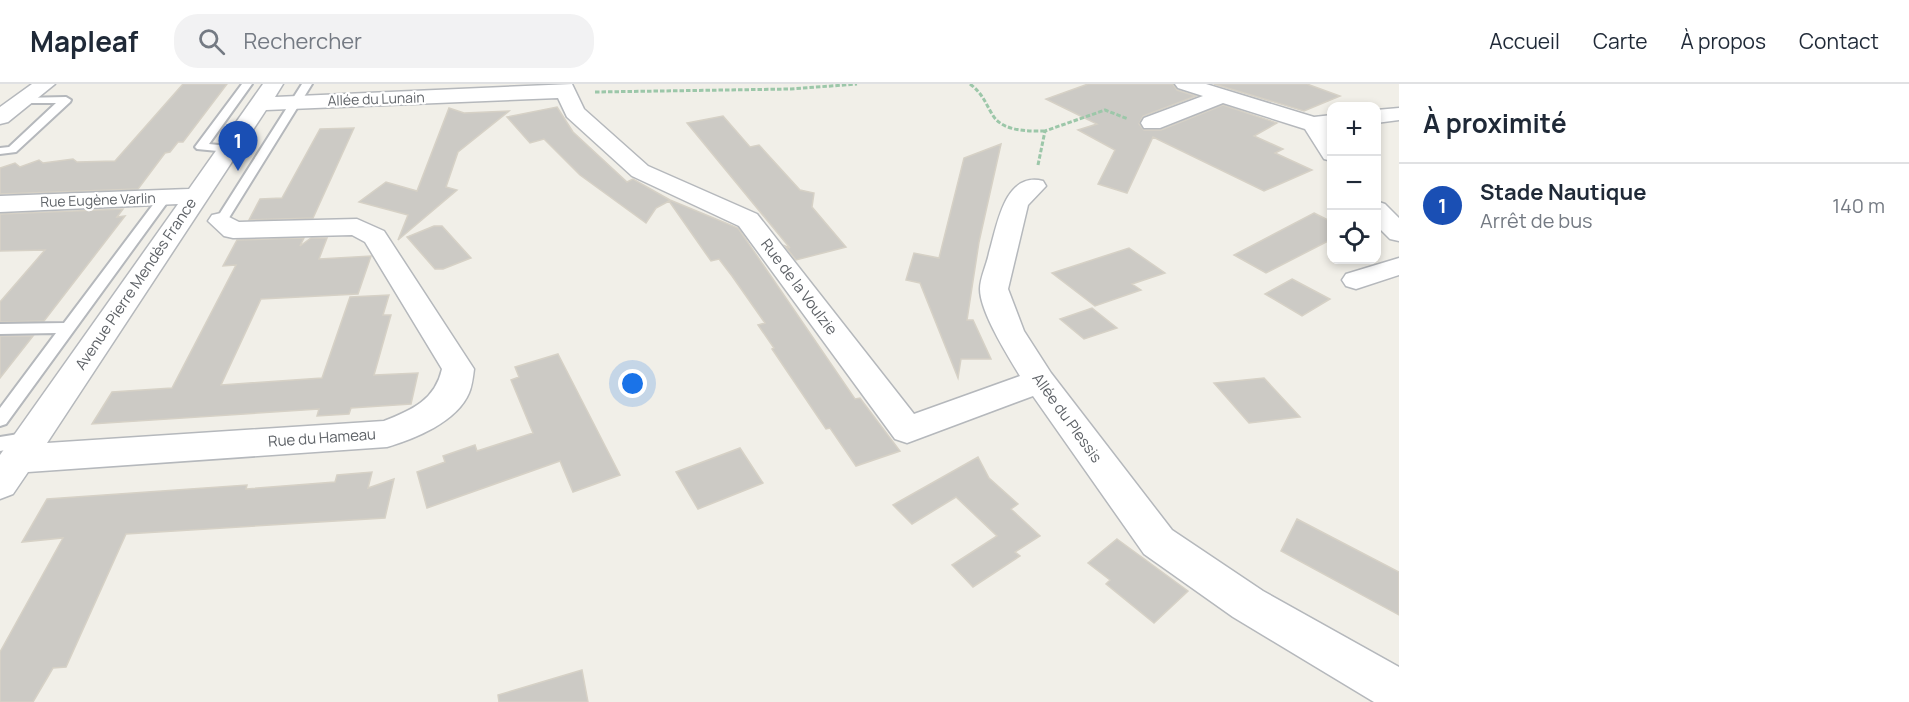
<!DOCTYPE html>
<html lang="fr">
<meta charset="utf-8">
<style>
:root{--surface:#fff;--page:#f2f2f3;--text:#1f2937;--muted:#747a83;--line:#e0e1e3;--accent:#ea580c}
body{margin:0;font-family:Manrope,sans-serif;background:var(--page);color:var(--text)}
.controls{position:absolute;right:18px;top:18px;display:grid;overflow:hidden;border-radius:12px;box-shadow:0 3px 9px #0003}
.controls button{width:54px;height:54px;display:grid;place-items:center;padding:0;border:0;border-bottom:2px solid var(--line);background:var(--surface);color:var(--text);font:30px sans-serif}
.you{position:absolute;left:633px;top:300px;width:21px;height:21px;margin:-15px;border:4px solid #fff;border-radius:50%;background:#1a73e8;box-shadow:0 0 0 9px #1a73e833}
.badge{display:grid;place-items:center;width:39px;height:39px;border-radius:50%;background:var(--accent);color:#fff;font-size:20px;font-weight:700}
.pin{position:absolute;translate:-50% -50px;filter:drop-shadow(0 2px 3px #0008)}
.pin::after{content:'';position:absolute;top:32px;width:21px;height:18px;background:inherit;clip-path:polygon(0 0,100% 0,50% 100%)}
.list{margin:0;padding:0;list-style:none}
h2{display:flex;justify-content:space-between;align-items:center;height:78px;margin:0;padding:0 24px;font-size:26px}
h2 small{font-size:20px;font-weight:400;color:var(--muted)}
.list li{display:grid;grid-template-columns:39px 1fr auto;gap:18px;align-items:center;box-sizing:border-box;height:84px;padding:0 24px;border-top:2px solid var(--line)}
.list b{display:block;font-size:22px;white-space:nowrap}
.list p{margin:0;font-size:20px;white-space:nowrap;color:var(--muted)}
.list em{font-size:20px;font-style:normal;color:var(--muted)}
.icon{flex:none;width:33px;height:33px;fill:none;stroke:currentColor;stroke-width:2;stroke-linecap:round;stroke-linejoin:round}
.map{position:relative;flex:none;width:1399px;height:618px;overflow:hidden}
header{display:flex;align-items:center;gap:36px;box-sizing:border-box;height:84px;padding:0 30px;background:var(--surface);border-bottom:2px solid var(--line)}
header strong{font-size:28px}
nav{display:flex;gap:33px;margin-inline-start:auto;font-size:21px}
.search{width:420px;height:54px;background:var(--page);display:flex;align-items:center;gap:15px;box-sizing:border-box;padding:0 21px;border-radius:24px;color:var(--muted);font-size:22px}
main{display:flex}
aside{flex:1;background:var(--surface)}
.map>svg:first-child{display:block}
.building{fill:#cccac5;stroke:#d6d1c6;stroke-width:1.5}
.lines{fill:none;stroke-linecap:round;stroke-linejoin:round}
.lane-casing{stroke:#b5b8bc;stroke-width:4}
.street-casing{stroke:#b5b8bc;stroke-width:3}
.path{stroke:#9cc7a9;stroke-width:3;stroke-dasharray:4.5 2;stroke-linecap:butt}
.lane{fill:#fff;fill-rule:evenodd}
.street{fill:#fff;fill-rule:evenodd}
.labels{text-anchor:middle;stroke-width:4.5;stroke-linejoin:round;paint-order:stroke}
.far-street-label{font-size:14px;fill:#5f6368;stroke:#fff}
.street-label{font-size:15px;fill:#5f6368;stroke:#fff}
</style>
<header>
<strong>Mapleaf</strong>
<div class="search"><svg class="icon" aria-label="search" viewBox="0 0 24 24"><circle cx="10" cy="10" r="6"/><path d="M15 15l6 6"/></svg>Rechercher</div>
<nav><a>Accueil</a><a>Carte</a><a>À propos</a><a>Contact</a></nav>
</header>
<main>
<div class="map">
<svg width="1399" height="618" viewBox="0 0 1399 618">
<rect width="100%" height="100%" fill="#f1efe8"/>
<!-- building -->
<path class="building" d="M183,0H227L183,58H178L170,68L165,69L138,105L0,110V84L15,79L20,83L39,76L43,79L73,75L77,78L115,77Z
M1088,0H1173L1177,6L1196,12L1143,32L1139,40L1144,46H1161L1223,21L1277,39L1254,52L1283,65L1275,69L1312,86L1264,107L1153,53L1127,109L1098,100L1115,66L1078,46L1097,40L1046,15Z
M1214,0H1307L1340,12L1304,27Z
M557,23L573,48L627,98L633,95L670,116L738,144L855,315L860,314L900,367L856,382L830,344L826,345L772,265L774,264L758,241L765,239L732,192L719,175L711,177L669,117L656,124L646,139L580,91L544,55L530,59L507,33Z
M449,24L464,29L509,27L458,68L446,103L457,106L398,156L408,131L359,118L386,98L417,107Z
M723,32L750,63L759,61L800,106L814,109L812,123L846,163L796,176L785,162L790,164L687,39Z
M354,44L313,134L249,136L260,115L282,114L320,45Z
M1001,60L979,158L967,236H973L991,275H961L958,294L920,199L906,196L914,169L939,174L964,74Z
M123,125L117,133L125,132L44,237L0,238V218L45,166L0,167V130Z
M1314,129L1332,138V155L1266,189L1234,171Z
M434,142H442L471,174L443,185H435L407,153Z
M304,154L300,162L311,154H327L319,175L371,172L358,210L261,215L221,301L322,294L350,213L389,211L383,231H391L374,291L418,289L411,320L351,324L349,330L317,332L319,325L92,340L112,308L172,304L236,181L223,182L237,156Z
M1129,164L1165,189L1132,200L1141,206L1095,222L1052,189Z
M1292,195L1330,215L1302,232L1265,210Z
M1092,224L1117,244L1084,255L1060,235Z
M0,252H33L0,294Z
M558,270L620,391L573,408L560,377L427,424L417,388L445,378L443,372L475,361L477,367L533,349L511,296L519,293L515,283Z
M1264,294L1300,333L1249,339L1214,299Z
M740,364L763,399L698,425L676,388Z
M978,373L989,394L1018,420L1011,425L1040,452L1015,468L1020,472L973,503L952,481L997,452L956,413L912,440L893,421Z
M372,388L368,404L394,395L385,434L126,450L66,583L53,584L33,618H0V568L63,454L22,458L47,415L247,401L246,405L335,398L337,391Z
M1297,435L1399,488V531L1281,467Z
M1117,455L1188,507L1154,539L1106,500L1110,496L1088,479Z
M582,586L588,618H499L498,611Z"/>
<g class="lines">
<!-- lane casing -->
<g class="lane-casing">
<path id="lane" d="M242,0H252L209,60L228,62L234,65L228,68L197,65L195,63Z
M302,0H312L227,137L221,141L216,140L215,137Z
M66,13L71,16L70,18L16,68L0,70V64L9,63L56,19H24L20,18V14Z
M165,109L169,110V116L6,340L0,342V324L56,249L0,250V240L64,239L161,110Z
M31,348L37,350L40,355L37,360L0,367V353Z"/>
</g>
<!-- street casing -->
<g class="street-casing">
<path id="street" d="M32,0H55L8,38L0,40V23Z
M263,0H283L275,13L572,0L584,25L648,82L757,130L914,330L1020,292C1008,272 980,228 980,205C980,194 987,180 989,169C997,143 1004,87 1043,97L1046,102L1028,121L1008,205L1024,247L1051,289L1172,446L1263,507L1399,583V618H1374L1233,533L1144,470L1033,312L907,359L895,355L739,142L632,92L567,33L558,14L266,26L47,359L384,337C412,326 435,316 442,285L365,158L352,151L233,154L224,152L208,137L212,131L221,129L239,138L357,135L384,147L474,285C473,293 472,302 469,309C457,338 414,355 387,363L28,388L13,410L0,415V371L178,120L0,128V112L189,105Z
M1175,0H1206L1314,33L1332,31V45H1327L1332,51V77L1324,75L1305,45L1223,19L1160,44H1144L1141,39L1144,34L1203,12L1178,4Z
M1399,24V36L1376,39V26Z
M1376,117L1385,120L1399,134V157L1390,155L1376,141Z
M1399,174V191L1356,205L1346,202L1342,196L1346,190Z"/>
</g>
<!-- path -->
<path class="path" d="M970,0C982,9 985,18 992,30C1002,48 1028,47 1045,47
M595,8L791,5L857,0
M1038,81L1045,47L1105,26L1128,35"/>
<!-- lane -->
<use href="#lane" class="lane"/>
<!-- street -->
<use href="#street" class="street"/>
</g>
<g class="labels">
<!-- far-street labels -->
<g class="far-street-label">
<text transform="translate(376 15) rotate(-2)" y="5">Allée du Lunain</text>
<text transform="translate(98 116) rotate(-2)" y="5">Rue Eugène Varlin</text>
</g>
<!-- street labels -->
<g class="street-label">
<text transform="translate(136 200) rotate(-56)" y="5">Avenue Pierre Mendès France</text>
<text transform="translate(799 203) rotate(53)" y="5">Rue de la Voulzie</text>
<text transform="translate(1067 334) rotate(54)" y="5">Allée du Plessis</text>
<text transform="translate(322 354) rotate(-4)" y="5">Rue du Hameau</text>
</g>
</g>
</svg>
<div class="controls">
<button>+</button>
<button>−</button>
<button><svg class="icon" aria-label="locate" viewBox="0 0 24 24"><circle cx="12" cy="12" r="6"/><path d="M12 2v4M12 18v4M2 12h4M18 12h4"/></svg></button>
</div>
<div class="you"></div>
<div class="pin badge" style="left:238px;top:87px;background:#1a4fb4">1</div>
</div>
<aside>
<h2>À proximité<small></small></h2>
<ul class="list">
<li><span class="badge" style="background:#1a4fb4">1</span><div><b>Stade Nautique</b><p>Arrêt de bus</p></div><em>140 m</em></li>
</ul>
</aside>
</main>
